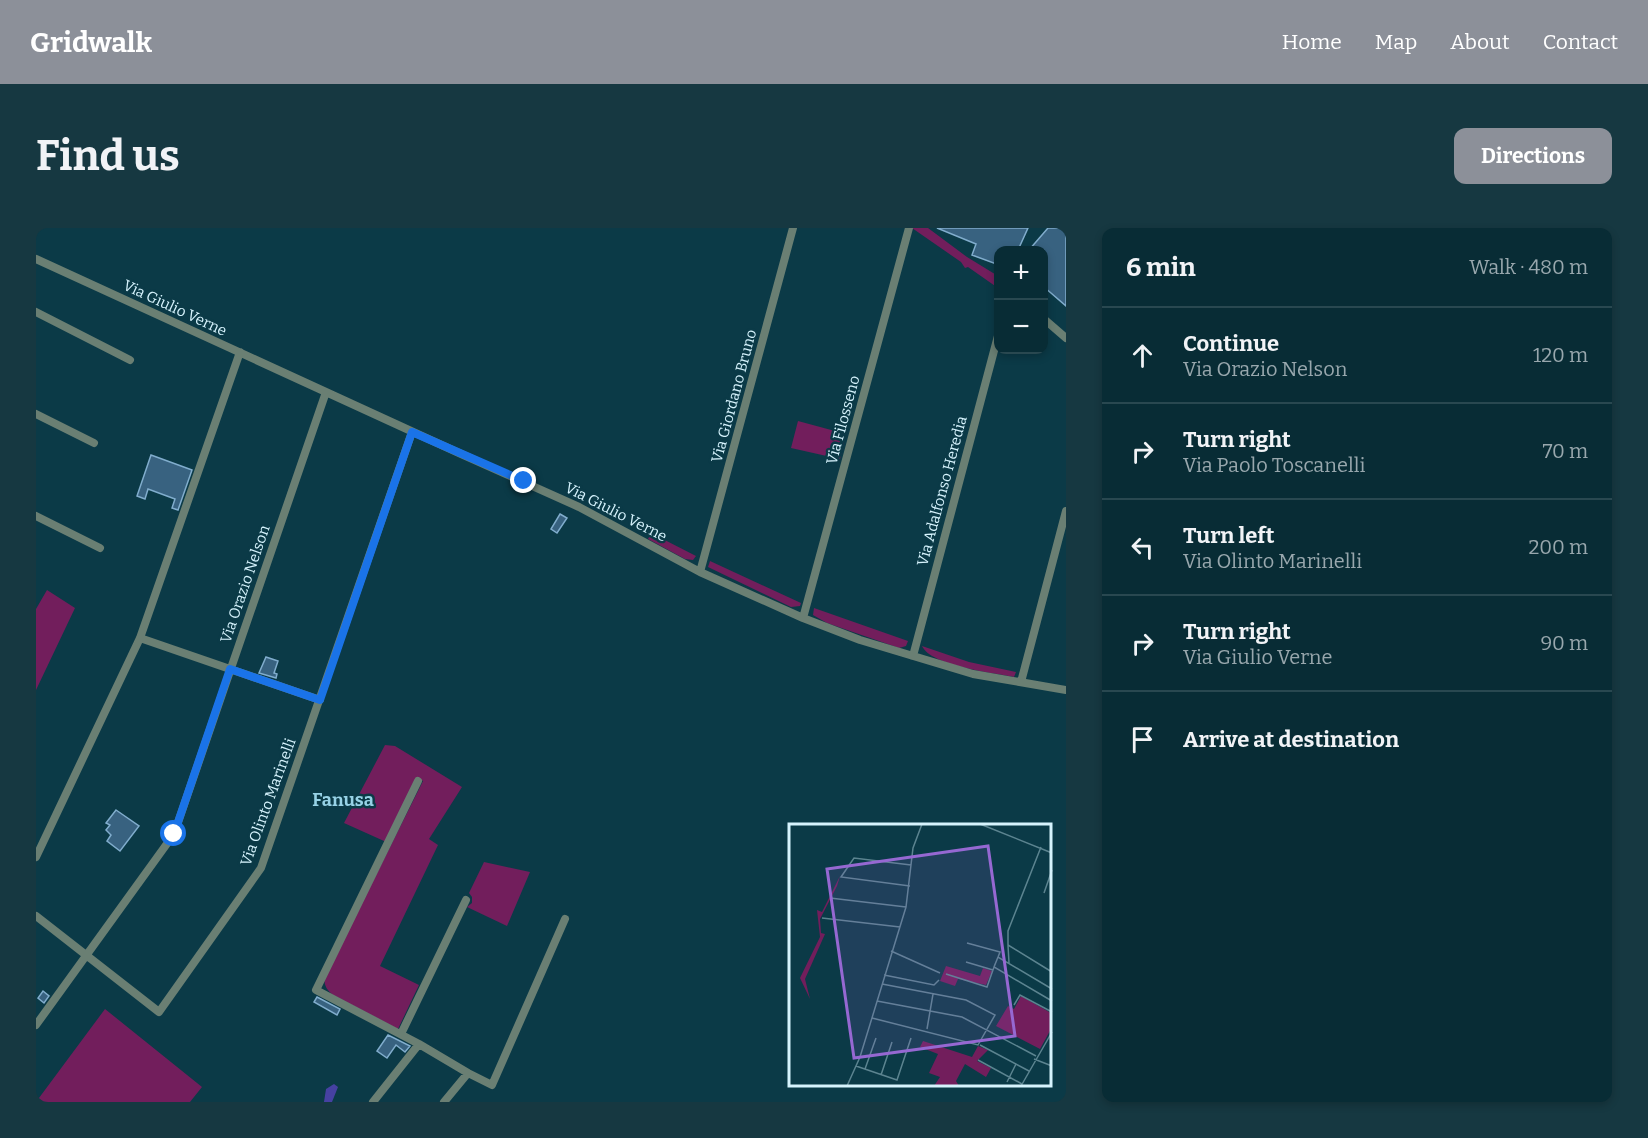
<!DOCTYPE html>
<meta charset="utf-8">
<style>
:root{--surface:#082c35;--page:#163841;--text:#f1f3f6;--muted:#98a7ad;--line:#294850;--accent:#8c9099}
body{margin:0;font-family:Bitter,serif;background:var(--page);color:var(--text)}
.controls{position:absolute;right:18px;top:18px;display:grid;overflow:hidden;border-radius:12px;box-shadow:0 3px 9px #0003}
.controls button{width:54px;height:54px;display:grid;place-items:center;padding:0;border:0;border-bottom:2px solid var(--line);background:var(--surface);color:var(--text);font:30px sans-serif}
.stop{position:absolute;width:18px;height:18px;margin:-14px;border:4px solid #1a73e8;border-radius:50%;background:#fff}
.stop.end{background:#1a73e8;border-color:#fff;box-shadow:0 2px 6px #0008}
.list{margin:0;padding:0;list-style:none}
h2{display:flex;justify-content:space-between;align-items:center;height:78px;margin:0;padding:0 24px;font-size:26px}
h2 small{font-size:20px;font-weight:400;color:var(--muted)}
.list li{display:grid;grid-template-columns:39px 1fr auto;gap:18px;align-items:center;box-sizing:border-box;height:96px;padding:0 24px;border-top:2px solid var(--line)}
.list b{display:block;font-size:22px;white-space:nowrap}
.list p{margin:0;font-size:20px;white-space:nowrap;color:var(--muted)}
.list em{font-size:20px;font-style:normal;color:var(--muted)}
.icon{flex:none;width:33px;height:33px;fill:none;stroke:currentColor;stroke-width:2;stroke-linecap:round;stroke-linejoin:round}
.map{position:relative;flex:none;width:1030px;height:874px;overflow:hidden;border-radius:12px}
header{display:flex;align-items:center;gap:36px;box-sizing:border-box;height:84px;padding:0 30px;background:var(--accent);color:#fff}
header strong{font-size:28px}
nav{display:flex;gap:33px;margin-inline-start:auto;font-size:21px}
.intro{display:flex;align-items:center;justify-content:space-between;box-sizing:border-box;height:144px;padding:0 36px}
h1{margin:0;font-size:42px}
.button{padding:15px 27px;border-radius:12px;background:var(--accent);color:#fff;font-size:21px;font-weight:700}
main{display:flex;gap:36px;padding:0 36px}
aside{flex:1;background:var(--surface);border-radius:12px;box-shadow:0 3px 9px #0003}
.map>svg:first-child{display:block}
.green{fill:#721e5c}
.water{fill:#4641a2}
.building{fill:#386280;stroke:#81adcd;stroke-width:1.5}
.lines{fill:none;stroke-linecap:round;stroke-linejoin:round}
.street{stroke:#6a7f73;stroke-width:8}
.route{stroke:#1a73e8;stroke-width:8}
.labels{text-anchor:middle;stroke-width:5;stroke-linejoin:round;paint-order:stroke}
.street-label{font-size:15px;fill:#d6f3fd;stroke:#0b3a47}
.quarter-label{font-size:18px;font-weight:bold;fill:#97d2e6;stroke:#0b3a47}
.inset-road{fill:none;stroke:#5c8490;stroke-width:1.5}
.view{fill:#9668d2;fill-opacity:0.15;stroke:#9668d2;stroke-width:3}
.inset-edge{fill:none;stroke:#d6f3fd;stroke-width:3}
</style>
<header>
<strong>Gridwalk</strong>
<nav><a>Home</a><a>Map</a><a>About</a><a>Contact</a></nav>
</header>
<div class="intro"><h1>Find us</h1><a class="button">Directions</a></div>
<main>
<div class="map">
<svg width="1030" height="874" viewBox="0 0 1030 874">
<rect width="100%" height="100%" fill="#0b3a47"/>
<!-- green -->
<path class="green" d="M876,0H892L931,29L962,48V60L932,39L929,40L925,34Z
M762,193L810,206L804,231L755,220Z
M615,305L660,328L657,332L649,331L612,311Z
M674,333L765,375L764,378L755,379L672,339Z
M11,362L39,380L0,462V381Z
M778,380L872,413L870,418L863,420L791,395L777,387Z
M886,418L933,434L980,444L978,449C958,445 895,438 886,418Z
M349,517L359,518L426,559L393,611L402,617L344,738L383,757L362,801L297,767C291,762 289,759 288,751L387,553L382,550L350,613H348L308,595Z
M448,634L494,644L471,698L431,679L436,675V669L433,665Z
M69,781L166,859L154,874H0Z"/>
<!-- water -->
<path class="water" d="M298,856L302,859L296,874H288L290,861Z"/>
<!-- building -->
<path class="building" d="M901,0H992L982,22H963V37L936,27L940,16Z
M1012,0H1030V78L1008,59V22H993Z
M115,227L156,242L142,282L136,280L139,271L112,261L109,271L101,268Z
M524,286L531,290L521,305L515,301Z
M230,429L242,433L238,445L241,446L240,450L223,445Z
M80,582L103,598L84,623L71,613L75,607L70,602L74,597L70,595Z
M7,763L13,768L8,775L2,770Z
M281,769L304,781L301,787L278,774Z
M352,807L374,818L369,824L360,817L351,830L341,823Z"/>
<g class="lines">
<!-- street -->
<path class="street" d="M0,31L423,225L543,279L664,344L767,390L824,412L937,446L1030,462
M0,84L94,132
M1008,91L1030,110
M0,186L58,215
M0,288L64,320
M664,344L757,0
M767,390L873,0
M104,410L284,472
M877,428L963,104
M985,454L1030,283
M382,553L280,762L383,816
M0,629L104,410L204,124
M0,688L123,784L225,640L376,204
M0,797L138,606L290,164
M365,806L430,672
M432,845L456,857L529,691
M337,874L383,816L432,845L408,874"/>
</g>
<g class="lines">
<!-- route -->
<path class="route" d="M138,606L194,441L284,472L376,204L488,253"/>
</g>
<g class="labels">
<!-- street labels -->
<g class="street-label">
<text transform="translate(139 80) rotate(25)" y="5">Via Giulio Verne</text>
<text transform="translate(698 168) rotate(-75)" y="5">Via Giordano Bruno</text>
<text transform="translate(807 192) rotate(-75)" y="5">Via Filosseno</text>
<text transform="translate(906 263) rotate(-75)" y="5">Via Adalfonso Heredia</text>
<text transform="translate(580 284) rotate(27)" y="5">Via Giulio Verne</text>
<text transform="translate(209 356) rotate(-71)" y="5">Via Orazio Nelson</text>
<text transform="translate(232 574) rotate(-70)" y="5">Via Olinto Marinelli</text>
</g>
<!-- quarter labels -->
<g class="quarter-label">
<text x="307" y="578">Fanusa</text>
</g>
</g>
<!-- overview -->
<g transform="translate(753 596)">
<rect width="262" height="262" fill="#0b3a47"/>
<path d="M51,52L48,62L31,95L32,109L36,110L16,155L21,175L11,154L31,113L28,86L33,88ZM157,142L191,152L194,144L203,147L197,161L169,155L166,162L151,157ZM232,172L262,189V205L251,225L207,202L219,182L225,185ZM134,217L183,233L189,222L199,226L188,237L202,244L197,253L176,240L167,257L170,262H145L151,253L140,249L149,230L131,223Z" fill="#721e5c"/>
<path class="inset-road" d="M191,0L263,29M252,23L219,107V121L263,148M121,62L52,53L65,34L122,41M255,69L263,46M41,74L117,83M33,94L111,103M178,119L211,128L209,133M219,121L220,139M102,127L151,149M177,138L204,146M157,150L198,163L205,143M95,151L145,161L150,156M263,165L209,133L205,143L263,177M88,177L173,193L247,232M225,181L231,171L263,188M83,194L189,221L206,191L177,176L93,160M138,205L144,170M191,221L240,247M245,235L263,242M189,236L233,260M67,242L108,256L122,214M76,245L87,214M92,251L103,218M218,258L227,240M58,262L71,233L117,83L124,24L133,0M232,262L263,208"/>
<path class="view" d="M199,22L226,212L65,234L38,45Z"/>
<rect width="262" height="262" class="inset-edge"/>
</g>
</svg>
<div class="controls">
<button>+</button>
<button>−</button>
</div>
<div class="stop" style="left:138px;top:606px"></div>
<div class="stop end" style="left:488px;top:253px"></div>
</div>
<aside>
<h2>6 min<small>Walk · 480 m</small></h2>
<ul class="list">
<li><svg class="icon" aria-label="ahead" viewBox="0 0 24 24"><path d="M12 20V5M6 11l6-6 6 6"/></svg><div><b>Continue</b><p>Via Orazio Nelson</p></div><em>120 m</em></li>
<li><svg class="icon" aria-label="right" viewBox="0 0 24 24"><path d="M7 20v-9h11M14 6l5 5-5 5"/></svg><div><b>Turn right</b><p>Via Paolo Toscanelli</p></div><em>70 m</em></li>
<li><svg class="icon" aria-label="left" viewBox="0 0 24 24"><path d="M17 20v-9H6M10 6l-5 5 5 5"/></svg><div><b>Turn left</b><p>Via Olinto Marinelli</p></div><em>200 m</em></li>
<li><svg class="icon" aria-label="right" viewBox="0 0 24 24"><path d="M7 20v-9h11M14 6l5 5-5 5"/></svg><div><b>Turn right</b><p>Via Giulio Verne</p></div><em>90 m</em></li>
<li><svg class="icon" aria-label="arrive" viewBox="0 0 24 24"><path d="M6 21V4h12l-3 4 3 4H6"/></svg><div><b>Arrive at destination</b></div></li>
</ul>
</aside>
</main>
